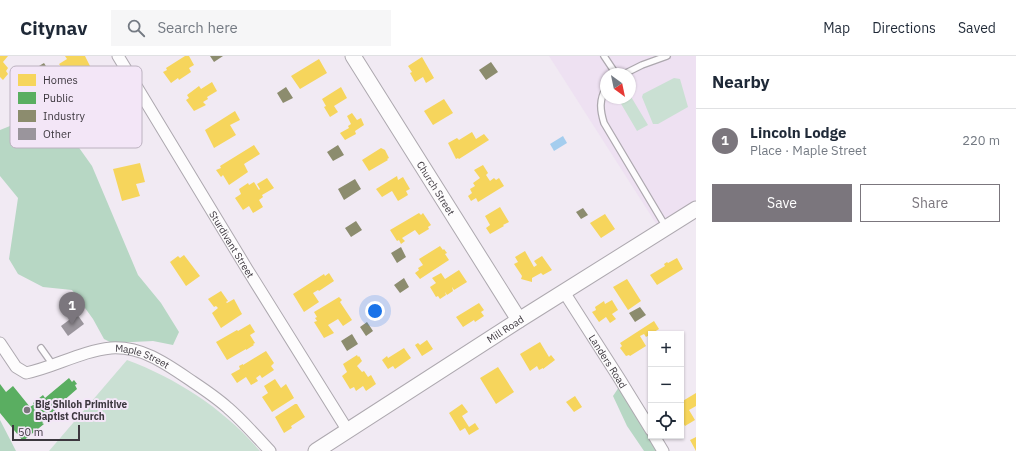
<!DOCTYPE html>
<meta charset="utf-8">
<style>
:root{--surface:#fff;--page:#f6f6f7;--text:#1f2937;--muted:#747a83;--line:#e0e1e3;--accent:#7b767d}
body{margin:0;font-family:"IBM Plex Sans",sans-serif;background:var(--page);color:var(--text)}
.controls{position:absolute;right:12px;bottom:12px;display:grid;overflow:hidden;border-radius:0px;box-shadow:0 1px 3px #0004}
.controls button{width:36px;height:36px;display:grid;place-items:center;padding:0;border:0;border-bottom:1px solid var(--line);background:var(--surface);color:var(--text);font:20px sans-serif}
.compass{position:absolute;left:600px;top:12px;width:36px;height:36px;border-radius:50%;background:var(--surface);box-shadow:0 1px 3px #0004;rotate:147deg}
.scale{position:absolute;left:12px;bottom:10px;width:68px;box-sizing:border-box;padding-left:4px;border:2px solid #3c373e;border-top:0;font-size:11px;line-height:14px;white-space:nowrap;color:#3c373e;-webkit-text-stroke:3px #f3e6f7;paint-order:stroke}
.you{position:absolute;left:375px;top:255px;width:14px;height:14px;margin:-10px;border:3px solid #fff;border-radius:50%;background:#1a73e8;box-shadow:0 0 0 6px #1a73e833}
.badge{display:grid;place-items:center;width:26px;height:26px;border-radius:50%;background:var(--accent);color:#fff;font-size:13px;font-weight:700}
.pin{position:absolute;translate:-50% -33px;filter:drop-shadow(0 1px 2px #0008)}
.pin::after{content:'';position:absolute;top:21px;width:14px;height:12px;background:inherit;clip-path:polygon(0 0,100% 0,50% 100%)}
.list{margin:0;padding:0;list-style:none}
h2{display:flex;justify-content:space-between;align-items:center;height:52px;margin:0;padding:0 16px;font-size:17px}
h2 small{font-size:13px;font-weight:400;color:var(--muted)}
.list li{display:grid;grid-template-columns:26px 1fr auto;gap:12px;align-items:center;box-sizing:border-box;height:64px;padding:0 16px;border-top:1px solid var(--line)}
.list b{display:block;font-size:15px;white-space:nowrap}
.list p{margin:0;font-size:13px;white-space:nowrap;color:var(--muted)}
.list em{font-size:13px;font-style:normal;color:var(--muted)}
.actions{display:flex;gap:8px;padding:12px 16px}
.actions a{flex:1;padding:9px 0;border:1px solid var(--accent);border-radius:0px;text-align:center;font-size:14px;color:var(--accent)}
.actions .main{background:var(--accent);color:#fff}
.icon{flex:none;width:22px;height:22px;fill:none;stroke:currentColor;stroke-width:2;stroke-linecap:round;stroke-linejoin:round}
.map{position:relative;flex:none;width:696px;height:395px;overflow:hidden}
header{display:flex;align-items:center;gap:24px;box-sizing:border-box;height:56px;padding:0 20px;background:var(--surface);border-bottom:1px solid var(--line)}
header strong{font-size:19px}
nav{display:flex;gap:22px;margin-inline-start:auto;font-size:14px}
.search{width:280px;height:36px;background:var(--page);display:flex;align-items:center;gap:10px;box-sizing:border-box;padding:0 14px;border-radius:0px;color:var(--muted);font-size:15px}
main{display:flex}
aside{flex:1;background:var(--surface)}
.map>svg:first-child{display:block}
.built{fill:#eee1f2;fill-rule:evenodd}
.green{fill:#cae0d3}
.forest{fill:#b7d7c4}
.water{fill:#a4cdee}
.homes{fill:#f6d55c}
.public{fill:#5aae61}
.industry{fill:#8c8c6e}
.building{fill:#9a959c}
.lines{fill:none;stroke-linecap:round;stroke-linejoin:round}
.lane-casing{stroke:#ada8af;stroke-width:8}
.street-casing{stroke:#ada8af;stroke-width:13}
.secondary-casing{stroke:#ada8af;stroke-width:17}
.lane{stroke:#fdfcfd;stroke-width:5.5}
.street{stroke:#fdfcfd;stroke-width:11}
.secondary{stroke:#fdfcfd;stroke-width:15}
.poi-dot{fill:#7b767d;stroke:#f3e6f7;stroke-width:1.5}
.labels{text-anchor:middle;stroke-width:4;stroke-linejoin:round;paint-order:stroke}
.street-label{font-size:10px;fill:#3c373e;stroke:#f3e6f7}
.poi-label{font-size:10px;font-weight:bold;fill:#3c373e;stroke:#f3e6f7;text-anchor:start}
.key{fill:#f3e6f7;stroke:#bcb2c0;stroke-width:1}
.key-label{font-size:11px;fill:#3c373e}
</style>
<header>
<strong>Citynav</strong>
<div class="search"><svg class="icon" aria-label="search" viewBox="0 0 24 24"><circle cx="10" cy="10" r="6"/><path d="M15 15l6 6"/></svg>Search here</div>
<nav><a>Map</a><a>Directions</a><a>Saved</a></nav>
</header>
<main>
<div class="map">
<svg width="696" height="395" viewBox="0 0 696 395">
<rect width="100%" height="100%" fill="#f1eaf3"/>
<!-- built -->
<path class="built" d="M549,0H696V144L657,169ZM606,18H630V42H606Z"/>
<!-- green -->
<path class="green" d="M674,22L680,23L688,51L658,68H653L642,41L643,38Z
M630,39L648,69L637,75L620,46L623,42H630Z
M127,304C178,323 225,354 260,395H49Z"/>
<!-- forest -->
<path class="forest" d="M30,62L65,72L92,110L138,219L161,247L179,276L173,289L153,285L112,287L104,283L93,263L72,234L43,231L18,218L9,203L18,142L0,120V74Z
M619,331L659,395H644L627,370L613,340Z
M0,364L16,395H0Z"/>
<!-- water -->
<path class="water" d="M563,80L567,87L554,95L550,88Z"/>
<!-- homes -->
<path class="homes" d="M0,0H8L3,6L8,12L6,15L8,18L3,24L0,21Z
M65,0H85L90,10L87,12L88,15L71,25L59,8L67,3Z
M185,0H189L194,9L189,12L191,16L179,24L178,22L171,27L163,16L167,14L166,12Z
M422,1L434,22L426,27L423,21L415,26L410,17L412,16L408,10Z
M319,3L327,17L300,33L291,20Z
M212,26L217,35L207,41L208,43L203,46L206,49L194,55L186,44L189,42L187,39L199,30L201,33Z
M341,31L347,42L334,50L338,56L330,61L324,51L326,50L322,43Z
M444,43L453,57L433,69L424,55Z
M235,55L240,64L230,69L236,79L214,92L205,74Z
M352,57L357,64L361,62L364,69L355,75L356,78L345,84L340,77L349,72L348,70L351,68L347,60Z
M472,76L476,83L484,78L489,84L459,103L458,102L456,103L448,87L457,82L459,84Z
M254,89L260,98L244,108L248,116L229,129L223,119L221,121L216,114L221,112L220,110Z
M381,92L385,94L389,102L387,103L388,104L369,115L362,104Z
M140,107L145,126L136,128L140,140L122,145L113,113Z
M483,109L488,117L486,119L490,125L494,122L496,124L499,122L504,130L478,146L476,142L471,145L468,140L472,137L470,133L475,130L473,127L480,122L474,114Z
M397,120L398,124L403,121L410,133L406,135L408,139L398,145L392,135L382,141L376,133Z
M267,122L274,132L262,139L263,141L259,144L263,151L253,157L249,150L243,154L235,142L241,138L239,133L248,127L249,129L254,126L259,134L260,133L257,128Z
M500,151L509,166L503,169L504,170L490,178L486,172L490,169L485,160Z
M419,157L421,159L423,157L431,169L428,171L429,173L419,179L415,174L402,182L405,185L401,188L399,184L397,185L390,174Z
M605,158L615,173L601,182L590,167Z
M440,190L443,194L444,193L447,197L445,198L449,204L420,223L415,217L419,214L418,212L423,209L419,203Z
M525,195L534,211L537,209L534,205L542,200L552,214L543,219L541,217L532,222V226L521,223L522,220L514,208L518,206L515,201Z
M184,199L200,220L186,230L170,206L178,200L180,202Z
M677,202L683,213L657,229L650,219L665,210L664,208L667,206L668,207Z
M459,214L467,226L454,234L452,231L453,235L447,239L445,236L446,239L440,243L438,240L436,241L430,231L436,227L432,222L441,217L445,223Z
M329,217L334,225L319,235L318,234L313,237L319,246L304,256L293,238L324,218L325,220Z
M627,223L641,245L628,254L613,231Z
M221,235L228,245L226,246L227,247L234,243L242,258L221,272L212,257L218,252L216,250L214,251L208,243Z
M339,241L342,244L340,246L352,264L343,270L338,263L328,269L334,277L324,282L314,266L317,265L315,262L317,261L314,256Z
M612,244L618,254L612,258L616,263L610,267L606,261L599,266L592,256L596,254L595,251L604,245L605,248Z
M479,247L484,254L481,256L484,260L475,266L474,264L463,271L456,261Z
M654,265L659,273L646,281L644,278L640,280L646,290L630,300L629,299L626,300L620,292L622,290L620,287Z
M250,268L255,276L250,279L255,287L253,288L254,289L246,294V293L227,304L216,286L237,274L238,275Z
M427,284L433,293L422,300L415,289L418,287L420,289Z
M540,286L549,301L551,299L555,304L543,313V312L539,314L537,310L530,315L520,298Z
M404,292L411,302L395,313L393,310L388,313L382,304L387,300L388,302Z
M266,295L274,307L271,310L274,314L262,322L260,319L256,322L258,325L251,329L246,321L237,327L231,318L240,313L239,310L243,308V309Z
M357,299L358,301L359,300L362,305L357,310L362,316L364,315L368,321L371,319L376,328L366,335L363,330L356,335L354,331L350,333L342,320L347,316L343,308Z
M498,311L514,336L496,348L480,322Z
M275,323L281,332L286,328L294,342L272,356L262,341L268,337L264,330Z
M696,337V350L689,354L695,364L685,370L681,363V346Z
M575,340L582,351L574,356L566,346Z
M295,348H297L305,361L291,370L292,372L284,377L275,361Z
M462,348L468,356L462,360L469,371L475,367L479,373L469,379L465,372L460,375L449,357Z
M696,381V395L690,384Z"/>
<!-- public -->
<path class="public" d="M69,322L72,326L74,324L77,328L75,329L77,333L54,353L55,355V357L42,367L44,368L23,385L0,357V328L6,336L13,330L30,351L33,349H34L33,347L43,339L45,342Z"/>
<!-- industry -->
<path class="industry" d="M210,0H223L214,6Z
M491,6L498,16L486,24L479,14Z
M44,7L49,15L40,21L34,13Z
M286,31L293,42L283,47L277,37Z
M338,89L344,99L333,105L327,96Z
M355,123L361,133L344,144L338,133Z
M583,152L588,159L581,163L576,156Z
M356,165L362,174L351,181L345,172Z
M401,191L406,201L397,207L391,197Z
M404,222L409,231L400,237L394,229Z
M640,251L646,259L635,266L629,257Z
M367,266L373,275L366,280L360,271Z
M352,278L358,288L347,295L341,285Z"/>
<!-- building -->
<path class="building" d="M77,258L84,268L68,280L61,270Z"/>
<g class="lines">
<!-- lane casing -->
<g class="lane-casing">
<path id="lane" d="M604,0L616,18
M624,18L642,9L667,0
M606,32C599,44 600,54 604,67L666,171
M41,292L53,309"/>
</g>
<!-- street casing -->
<g class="street-casing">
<g id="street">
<path id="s1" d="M118,0L247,213L348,375"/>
<path id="s2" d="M564,236L619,322L651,374"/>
<path id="s3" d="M0,287L16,311L26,317C55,311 81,295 111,292C143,290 168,309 193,326C205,334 217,342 228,352C243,365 256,380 270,395"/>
<path d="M654,380L663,395"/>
</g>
</g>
<!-- secondary casing -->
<g class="secondary-casing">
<g id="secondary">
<path id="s4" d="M353,0L519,264"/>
<path id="s5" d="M316,395L519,264L696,153"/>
</g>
</g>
<!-- lane -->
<use href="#lane" class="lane"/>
<!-- street -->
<use href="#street" class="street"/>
<!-- secondary -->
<use href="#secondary" class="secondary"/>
</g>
<!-- markers -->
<circle class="poi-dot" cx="27" cy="354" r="4"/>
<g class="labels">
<!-- street labels -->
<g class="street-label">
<text dy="4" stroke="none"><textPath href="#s4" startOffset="156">Church Street</textPath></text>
<text dy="4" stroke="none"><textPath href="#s1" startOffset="220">Sturdivant Street</textPath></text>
<text dy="4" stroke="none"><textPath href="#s5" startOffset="225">Mill Road</textPath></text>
<text dy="4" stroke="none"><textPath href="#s3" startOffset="162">Maple Street</textPath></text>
<text dy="4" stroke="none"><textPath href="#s2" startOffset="82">Landers Road</textPath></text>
</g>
<!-- poi labels -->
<g class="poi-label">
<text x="35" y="352">Big Shiloh Primitive<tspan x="35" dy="12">Baptist Church</tspan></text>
</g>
</g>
<!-- legend -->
<rect x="10" y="10" width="132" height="82" rx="6" class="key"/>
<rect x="18" y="18" width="18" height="12" fill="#f6d55c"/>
<rect x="18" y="36" width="18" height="12" fill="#5aae61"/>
<rect x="18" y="54" width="18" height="12" fill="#8c8c6e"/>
<rect x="18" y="72" width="18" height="12" fill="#9a959c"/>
<g class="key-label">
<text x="43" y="28">Homes</text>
<text x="43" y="46">Public</text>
<text x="43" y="64">Industry</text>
<text x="43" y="82">Other</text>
</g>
</svg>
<div class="controls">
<button>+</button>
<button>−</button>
<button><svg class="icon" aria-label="locate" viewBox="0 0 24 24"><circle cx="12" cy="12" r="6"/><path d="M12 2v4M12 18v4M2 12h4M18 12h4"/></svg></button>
</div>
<svg class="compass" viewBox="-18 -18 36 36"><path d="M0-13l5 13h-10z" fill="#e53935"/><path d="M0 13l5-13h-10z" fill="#747a83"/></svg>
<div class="scale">50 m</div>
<div class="you"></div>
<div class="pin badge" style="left:72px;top:269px">1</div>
</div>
<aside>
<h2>Nearby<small></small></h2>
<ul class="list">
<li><span class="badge">1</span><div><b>Lincoln Lodge</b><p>Place · Maple Street</p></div><em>220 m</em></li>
</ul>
<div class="actions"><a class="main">Save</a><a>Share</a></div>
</aside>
</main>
